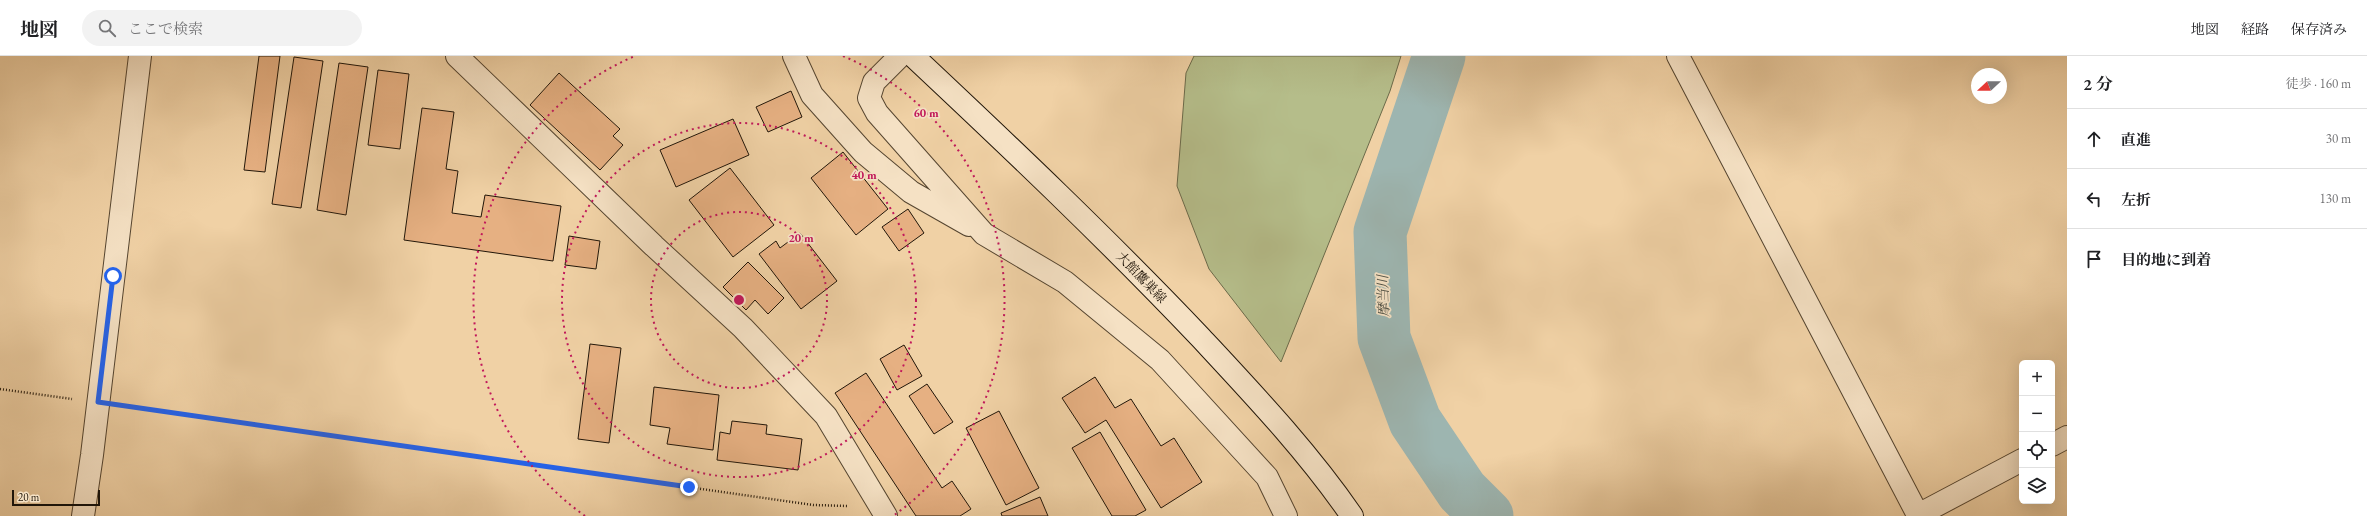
<!DOCTYPE html>
<html lang="ja">
<meta charset="utf-8">
<style>
:root{--surface:#fff;--page:#f2f2f2;--text:#202124;--muted:#757577;--line:#e0e0e0}
body{margin:0;font-family:"EB Garamond","Noto Serif JP",serif;background:var(--page);color:var(--text)}
.controls{position:absolute;right:12px;bottom:12px;display:grid;overflow:hidden;border-radius:6px;box-shadow:0 4px 16px #0002}
.controls button{width:36px;height:36px;display:grid;place-items:center;padding:0;border:0;border-bottom:1px solid var(--line);background:var(--surface);color:var(--text);font:20px sans-serif}
.compass{position:absolute;left:1971px;top:12px;width:36px;height:36px;border-radius:50%;background:var(--surface);box-shadow:0 4px 16px #0002;rotate:248deg}
.scale{position:absolute;left:12px;bottom:10px;width:88px;box-sizing:border-box;padding-left:4px;border:2px solid #211609;border-top:0;font-size:11px;line-height:14px;white-space:nowrap;color:#211609;-webkit-text-stroke:3px #f5e1c4;paint-order:stroke}
.stop{position:absolute;width:12px;height:12px;margin:-9px;border:3px solid #2563eb;border-radius:50%;background:#fff}
.stop.end{background:#2563eb;border-color:#fff;box-shadow:0 1px 4px #0008}
.list{margin:0;padding:0;list-style:none}
h2{display:flex;justify-content:space-between;align-items:center;height:52px;margin:0;padding:0 16px;font-size:17px}
h2 small{font-size:13px;font-weight:400;color:var(--muted)}
.list li{display:grid;grid-template-columns:26px 1fr auto;gap:12px;align-items:center;box-sizing:border-box;height:60px;padding:0 16px;border-top:1px solid var(--line)}
.list b{display:block;font-size:15px;white-space:nowrap}
.list em{font-size:13px;font-style:normal;color:var(--muted)}
.icon{flex:none;width:22px;height:22px;fill:none;stroke:currentColor;stroke-width:2;stroke-linecap:round;stroke-linejoin:round}
.map{position:relative;flex:none;width:2067px;height:460px;overflow:hidden}
header{display:flex;align-items:center;gap:24px;box-sizing:border-box;height:56px;padding:0 20px;background:var(--surface);border-bottom:1px solid var(--line)}
header strong{font-size:19px}
nav{display:flex;gap:22px;margin-inline-start:auto;font-size:14px}
.search{width:280px;height:36px;background:var(--page);display:flex;align-items:center;gap:10px;box-sizing:border-box;padding:0 14px;border-radius:22px;color:var(--muted);font-size:15px}
main{display:flex}
aside{flex:1;background:var(--surface)}
.map>svg:first-child{display:block}
.green{fill:#b5bd8a;stroke:#6b6a4a}
.lines{fill:none;stroke-linecap:round;stroke-linejoin:round}
.river{stroke:#9db5b0;stroke-width:53}
.building{fill:#e6b082;stroke:#211609}
.minor-casing{stroke:#554530;stroke-width:24}
.secondary-casing{stroke:#211609;stroke-width:24}
.path{stroke:#211609;stroke-width:2.5;stroke-dasharray:1 2;stroke-linecap:butt}
.minor{stroke:#f5e1c4;stroke-width:22}
.secondary{stroke:#f5e1c4;stroke-width:22}
.route{stroke:#2563eb;stroke-width:5}
.ring{fill:none;stroke:#c2185b;stroke-width:2;stroke-dasharray:2 4}
.labels{text-anchor:middle;stroke-width:3.5;stroke-linejoin:round;paint-order:stroke}
.street-label{font-size:13px;fill:#211609;stroke:#f5e1c4}
.water-label{font-size:14px;font-style:italic;fill:#4c4e43;stroke:#f5e1c4}
.centre{fill:#c2185b;stroke:#f5e1c4;stroke-width:2}
.ring-label{font-size:12px;text-anchor:middle;font-weight:bold;fill:#c2185b;stroke:#f5e1c4;stroke-width:3.5;stroke-linejoin:round;paint-order:stroke}
</style>
<header>
<strong>地図</strong>
<div class="search"><svg class="icon" aria-label="search" viewBox="0 0 24 24"><circle cx="10" cy="10" r="6"/><path d="M15 15l6 6"/></svg>ここで検索</div>
<nav><a>地図</a><a>経路</a><a>保存済み</a></nav>
</header>
<main>
<div class="map">
<svg width="2067" height="460" viewBox="0 0 2067 460">
<rect width="100%" height="100%" fill="#f0d1a5"/>
<filter id="stains"><feTurbulence type="fractalNoise" baseFrequency=".005" numOctaves="4"/><feColorMatrix values="0 0 0 0 .2 0 0 0 0 .09 0 0 0 0 .02 0 0 0 .5 -.17"/></filter>
<radialGradient id="worn" r=".72"><stop offset=".6" stop-color="#630" stop-opacity="0"/><stop offset="1" stop-color="#630" stop-opacity=".3"/></radialGradient>
<!-- green -->
<path class="green" d="M1194,0H1401L1390,35L1281,306L1209,213L1177,130L1186,17Z"/>
<g class="lines">
<!-- river -->
<path class="river" d="M1439,0L1380,176L1384,282L1415,365L1462,435L1487,460"/>
</g>
<!-- building -->
<path class="building" d="M259,0H280L265,116L244,114Z
M294,1L323,5L301,152L272,148Z
M339,7L368,11L346,159L317,154Z
M378,14L409,18L400,93L368,89Z
M559,17L620,73L613,80L623,89L600,114L530,49Z
M791,35L802,61L768,76L756,51Z
M422,52L454,56L446,113L458,115L452,157L481,161L485,139L561,150L553,205L404,184Z
M733,63L749,99L676,131L660,94Z
M843,96L888,153L856,179L811,122Z
M730,112L774,169L733,201L689,144Z
M908,153L924,177L899,195L882,171Z
M800,177L837,225L801,253L759,198L776,185L780,192Z
M569,180L600,185L596,213L565,209Z
M748,206L784,242L768,258L755,244L746,254L723,231Z
M590,288L621,292L609,387L578,383Z
M904,289L922,320L897,334L880,303Z
M866,317L942,432L952,425L971,453L960,460H916L835,337Z
M1095,321L1115,352L1131,343L1161,390L1174,382L1202,426L1161,452L1106,364L1085,377L1062,342Z
M927,328L953,366L934,378L909,340Z
M654,331L719,339L713,394L667,388L670,372L650,369Z
M999,355L1039,432L1006,449L966,372Z
M732,365L767,369L766,378L802,383L798,414L717,404L720,376L730,378Z
M1100,376L1146,454L1135,460H1112L1072,392Z
M1040,441L1048,460H1002L1001,457Z"/>
<g class="lines">
<!-- minor casing -->
<g class="minor-casing">
<path id="minor" d="M457,0L654,190L743,272L826,360L886,460
M794,0L812,39L863,96L911,136L969,169
M900,0L874,26L869,42L877,57L984,178L1065,226L1160,304L1267,421L1286,460
M1678,0L1918,459L2022,404
M2052,389L2067,381
M83,460L92,399L140,0"/>
</g>
<!-- secondary casing -->
<g class="secondary-casing">
<path id="secondary" d="M913,0C1011,92 1108,184 1201,282C1254,339 1308,396 1352,460"/>
</g>
<!-- path -->
<path class="path" d="M0,333L72,343
M124,350L813,449L848,450"/>
<!-- minor -->
<use href="#minor" class="minor"/>
<!-- secondary -->
<use href="#secondary" class="secondary"/>
</g>
<g class="lines">
<!-- route -->
<path class="route" d="M113,220L98,346L689,431"/>
</g>
<!-- distance rings -->
<g class="ring">
<circle cx="739" cy="244" r="88"/>
<circle cx="739" cy="244" r="177"/>
<path d="M585 460A265 265 0 0 1 635 0M843 0A265 265 0 0 1 893 460"/>
</g>
<g class="labels">
<!-- street labels -->
<g class="street-label">
<text transform="translate(1142 221) rotate(46)" y="5">大館鷹巣線</text>
</g>
<!-- water labels -->
<g class="water-label">
<text transform="translate(1383 240) rotate(-92)" y="5">摩当川</text>
</g>
</g>
<circle cx="739" cy="244" r="6" class="centre"/>
<g class="ring-label">
<text x="926" y="61">60 m</text>
<text x="864" y="123">40 m</text>
<text x="801" y="186">20 m</text>
</g>
<rect width="100%" height="100%" filter="url(#stains)"/>
<rect width="100%" height="100%" fill="url(#worn)"/>
</svg>
<div class="controls">
<button>+</button>
<button>−</button>
<button><svg class="icon" aria-label="locate" viewBox="0 0 24 24"><circle cx="12" cy="12" r="6"/><path d="M12 2v4M12 18v4M2 12h4M18 12h4"/></svg></button>
<button><svg class="icon" aria-label="layers" viewBox="0 0 24 24"><path d="M12 4l9 5-9 5-9-5zM3 14l9 5 9-5"/></svg></button>
</div>
<svg class="compass" viewBox="-18 -18 36 36"><path d="M0-13l5 13h-10z" fill="#e53935"/><path d="M0 13l5-13h-10z" fill="#757577"/></svg>
<div class="scale">20 m</div>
<div class="stop" style="left:113px;top:220px"></div>
<div class="stop end" style="left:689px;top:431px"></div>
</div>
<aside>
<h2>2 分<small>徒歩 · 160 m</small></h2>
<ul class="list">
<li><svg class="icon" aria-label="ahead" viewBox="0 0 24 24"><path d="M12 20V5M6 11l6-6 6 6"/></svg><div><b>直進</b></div><em>30 m</em></li>
<li><svg class="icon" aria-label="left" viewBox="0 0 24 24"><path d="M17 20v-9H6M10 6l-5 5 5 5"/></svg><div><b>左折</b></div><em>130 m</em></li>
<li><svg class="icon" aria-label="arrive" viewBox="0 0 24 24"><path d="M6 21V4h12l-3 4 3 4H6"/></svg><div><b>目的地に到着</b></div></li>
</ul>
</aside>
</main>
